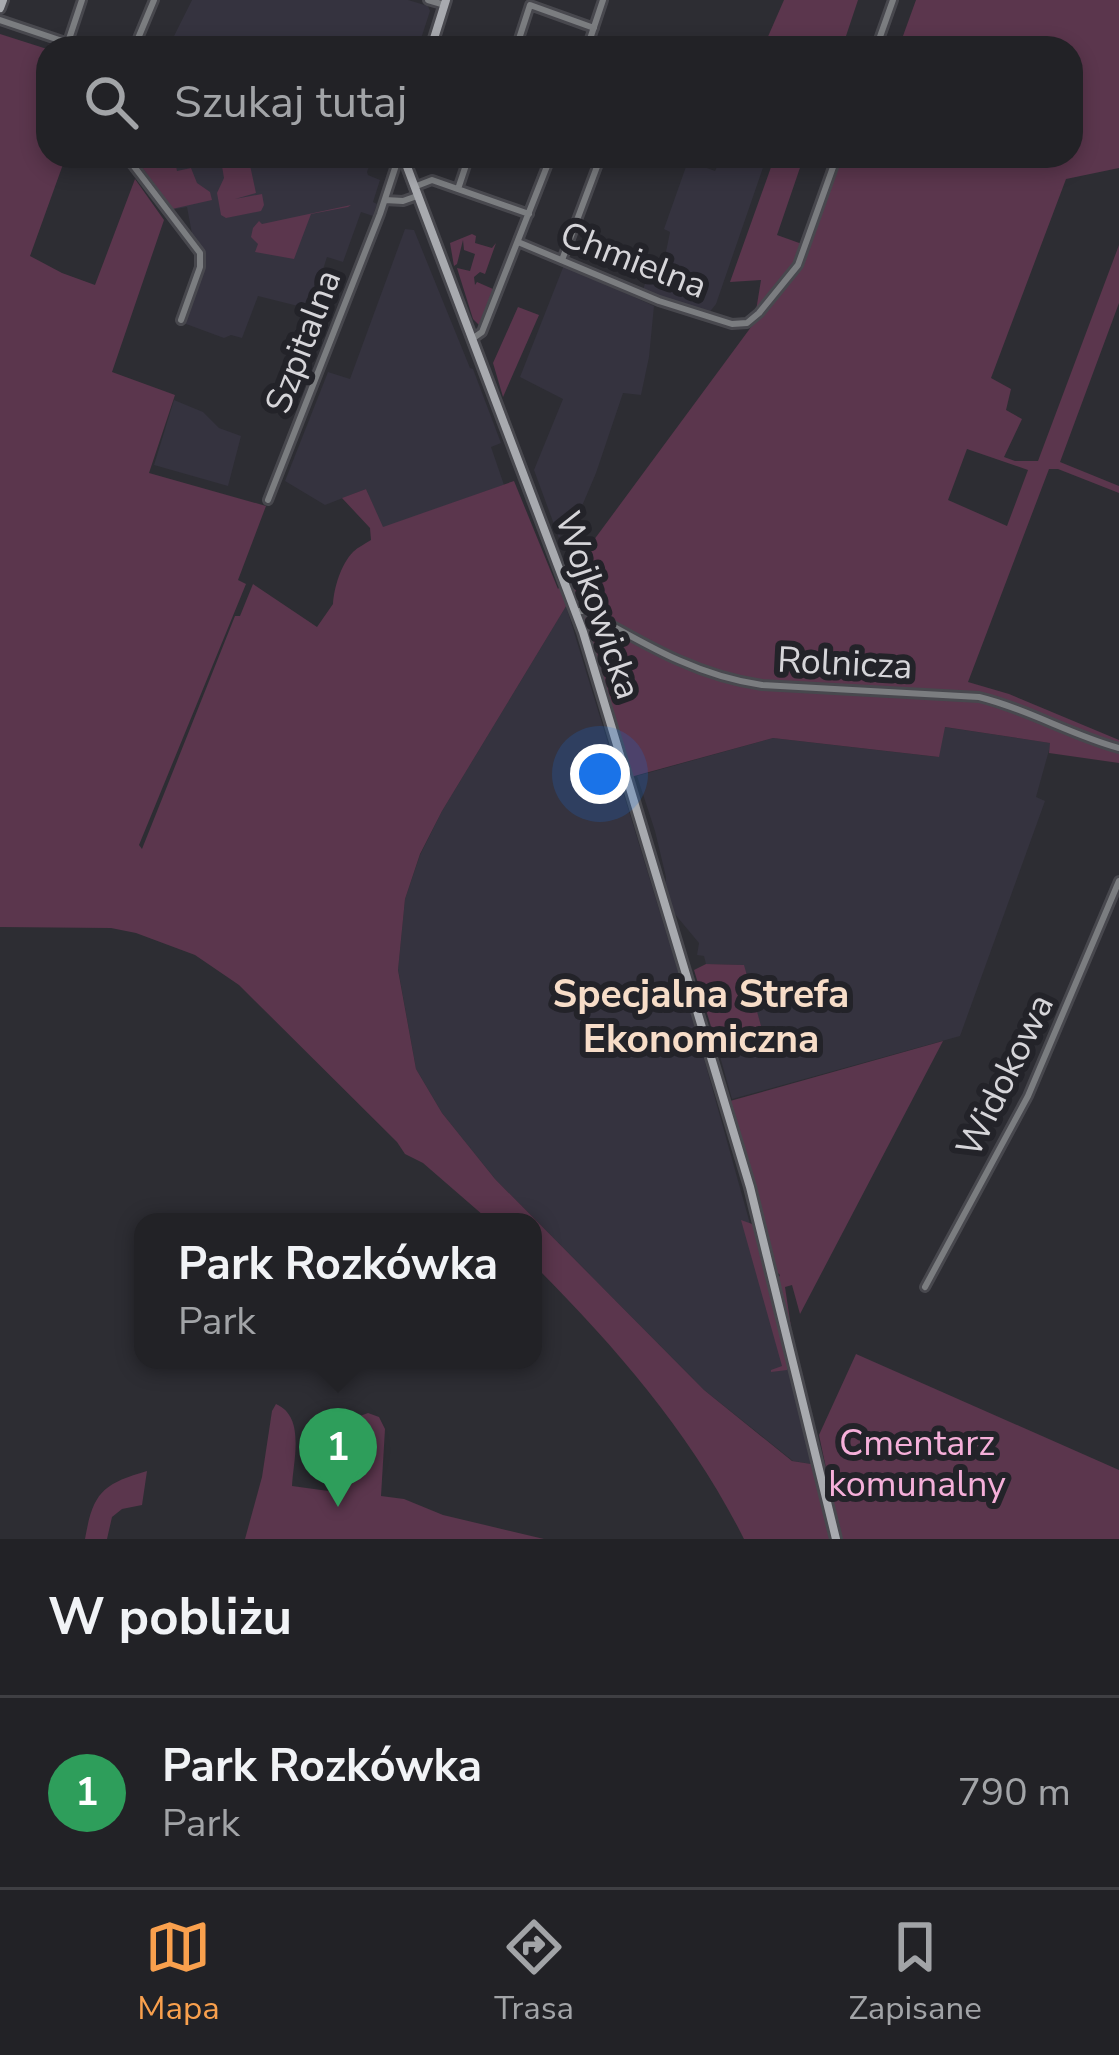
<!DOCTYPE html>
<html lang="pl">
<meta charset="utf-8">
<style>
:root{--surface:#222226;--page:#2a2a2e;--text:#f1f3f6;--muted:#a2a4a7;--line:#3f3f43;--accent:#f9a04d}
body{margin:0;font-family:"Nunito Sans",sans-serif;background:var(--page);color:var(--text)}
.you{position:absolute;left:600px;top:774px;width:42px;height:42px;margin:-30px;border:9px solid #fff;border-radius:50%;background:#1a73e8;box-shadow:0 0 0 18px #1a73e833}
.badge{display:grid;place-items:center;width:78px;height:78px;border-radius:50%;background:var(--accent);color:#fff;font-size:39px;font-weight:700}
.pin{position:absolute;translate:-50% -99px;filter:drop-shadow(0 3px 6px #0008)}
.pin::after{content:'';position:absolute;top:63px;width:42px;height:36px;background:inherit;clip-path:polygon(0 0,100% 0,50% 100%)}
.popup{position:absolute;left:134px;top:1213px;width:408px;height:156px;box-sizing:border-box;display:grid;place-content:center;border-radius:24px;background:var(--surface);filter:drop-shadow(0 3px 9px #0005);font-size:39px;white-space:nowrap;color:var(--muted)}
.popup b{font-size:45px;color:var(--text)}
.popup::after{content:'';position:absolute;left:50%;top:100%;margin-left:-24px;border:24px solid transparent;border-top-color:var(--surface)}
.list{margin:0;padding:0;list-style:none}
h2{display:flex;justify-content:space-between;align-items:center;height:156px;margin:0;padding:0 48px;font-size:51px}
h2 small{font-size:39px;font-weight:400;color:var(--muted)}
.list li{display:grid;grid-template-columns:78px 1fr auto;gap:36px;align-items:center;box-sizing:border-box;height:192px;padding:0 48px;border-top:3px solid var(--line)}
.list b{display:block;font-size:45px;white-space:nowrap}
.list p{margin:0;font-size:39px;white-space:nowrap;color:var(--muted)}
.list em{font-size:39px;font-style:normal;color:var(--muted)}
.icon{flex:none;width:66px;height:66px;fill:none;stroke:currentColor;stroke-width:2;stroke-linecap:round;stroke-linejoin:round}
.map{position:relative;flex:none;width:1119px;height:1539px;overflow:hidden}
.search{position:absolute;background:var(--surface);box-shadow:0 6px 18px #0003;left:36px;right:36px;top:36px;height:132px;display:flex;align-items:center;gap:30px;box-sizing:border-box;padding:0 42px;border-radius:36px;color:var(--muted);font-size:45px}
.sheet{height:348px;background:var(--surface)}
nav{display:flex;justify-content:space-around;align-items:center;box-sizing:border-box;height:168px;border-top:3px solid var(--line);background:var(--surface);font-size:33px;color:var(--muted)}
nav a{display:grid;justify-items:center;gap:6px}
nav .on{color:var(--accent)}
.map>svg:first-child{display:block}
.built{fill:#35333f}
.green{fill:#5b364d;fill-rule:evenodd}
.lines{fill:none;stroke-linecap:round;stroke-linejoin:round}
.street-casing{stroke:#48484e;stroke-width:12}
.secondary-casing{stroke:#48484e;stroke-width:14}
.street{stroke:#7b7d80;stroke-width:6}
.secondary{stroke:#a8aaaf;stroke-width:8}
.labels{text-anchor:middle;stroke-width:12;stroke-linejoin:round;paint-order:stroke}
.street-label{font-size:36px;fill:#d6d5d9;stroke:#232329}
.park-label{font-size:36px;fill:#f5afd9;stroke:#232329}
.neighbourhood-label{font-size:39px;font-weight:bold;fill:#f7ddc8;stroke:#232329}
</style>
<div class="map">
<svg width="1119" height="1539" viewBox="0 0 1119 1539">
<rect width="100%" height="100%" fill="#2d2d33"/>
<!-- built -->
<path class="built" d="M192,0H408L428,6L430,11L418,48H168Z
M132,156H373L367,172L368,175L380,180L373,202L377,204L373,216L361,212L343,262L327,257L310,309L258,296L242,338L231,335L224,338L178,321L198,266L187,207L170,210Z
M722,156H767L716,304L708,314L643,290L653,258L664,262L670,232L664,229L688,161L715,171Z
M405,229L414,230L470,368L473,369L501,443L491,447L504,485L382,528L366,489L325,505L285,481L328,372L350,379Z
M564,265L654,306L649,357L641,395L623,393L596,473L579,513L572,510L559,538L534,470L563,399L520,377Z
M174,400L203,412L219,428L241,436L228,486L154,465Z
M566,606L696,1030L788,1360L811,1464L793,1461L704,1390L495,1179L442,1113L416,1069L398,969L405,899L420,855L442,811Z
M944,727L1051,743L1036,797L1045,801L960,1036L732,1099L719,1053L765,1040L743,965L706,964L704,956L697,955L699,943L664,901L666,877L655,831L637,776L773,738L938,757Z"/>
<!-- green -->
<path class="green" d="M784,0H858L842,48H763Z
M916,0H1119V168L1066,179L991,378L1011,389L1006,410L1022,419L1004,457L1015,461H1038L1119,245V303L1060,462L1119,486V493L1058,469H1049L968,682L1009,694L1119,740V763L1049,753L1050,743L945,727L939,757L773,738L627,778L571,598L442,811L420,854L405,899L398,970L416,1069L442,1113L495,1179L704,1390L792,1461L811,1464L831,1539H744C692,1435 615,1346 533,1264V1222H491L423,1163L405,1154L397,1142L239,985L195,955L136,933L111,928L0,927V34L47,49L49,44L64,48H48V156H66L30,256L62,273L95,285L135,179L164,220L112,372L175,395L149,473L266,506L238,580L246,584L139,845L142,849L235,616H240L253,584L317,627L333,604C334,588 341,564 353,552C358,547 365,544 371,540L370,528L342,498L366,489L383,527L514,481L558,589L568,575L566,564L571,571L754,323L761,280L730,282L775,156H804L777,235L802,244L833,156H1071V48H871L874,39L899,47ZM967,449L1028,470L1007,526L948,500Z
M134,156H174L177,171L191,168L197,183L210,192L212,200L172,209Z
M236,156H248L256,193L235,199L262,194L264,205L261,211L226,218L221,215L217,193L224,178L221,160Z
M351,205L348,207L311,214L294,259L255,252L258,244L251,237L253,228L259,221L262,224Z
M472,234L476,236L475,243L492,248L496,243L485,274L480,272L474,277L475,285L477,282L493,289L479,325L473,319L457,268L470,271L475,254L464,250L463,240L457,264L454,266L450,243Z
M518,307L539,315L503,397L493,363Z
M706,964L744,965L765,1040L719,1053L694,970Z
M943,1041L800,1314L792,1285L785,1287L791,1327L778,1279L780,1275L775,1270L730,1101Z
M741,1220L755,1225L789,1364L787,1370L771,1372V1370L782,1366Z
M856,1354L1119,1470V1539H841L819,1435Z
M276,1404C306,1417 293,1461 292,1486L343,1493L349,1448L360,1416L368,1413L379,1417L385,1429L381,1496L404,1499L443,1515L544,1539H245L262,1477L272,1411Z
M147,1471L142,1505L122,1509L112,1517L107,1539H85C93,1493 102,1484 147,1471Z"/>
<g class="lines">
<!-- street casing -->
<g class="street-casing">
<path id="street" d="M428,0L445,5
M0,20L83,48
M68,42L82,0
M433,43L449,48
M134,48L154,0
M516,48L530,5L594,28
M587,48L603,0
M876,48L893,0
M126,156L200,253V267L181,320
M414,187L432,180L529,214
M458,189L469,156
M385,200L403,201L417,196
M518,242L659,301L732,324L747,323L759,313L798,265L837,156
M562,260L601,156
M472,339L482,332L551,156
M268,500L380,214L399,156
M576,611H586C643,643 696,676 762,685L979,697C1028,709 1071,735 1119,748
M925,1287L1028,1096L1119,881"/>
</g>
<!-- secondary casing -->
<g class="secondary-casing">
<path id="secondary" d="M0,8L3,0
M431,48L446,0
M403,156L583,632L750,1187L836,1539"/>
</g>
<!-- street -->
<use href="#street" class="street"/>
<!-- secondary -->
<use href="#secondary" class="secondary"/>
</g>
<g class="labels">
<!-- street labels -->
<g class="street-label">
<text transform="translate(634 259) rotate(21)" y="13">Chmielna</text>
<text transform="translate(302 341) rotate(-69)" y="13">Szpitalna</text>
<text transform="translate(599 605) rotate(71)" y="13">Wojkowicka</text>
<text transform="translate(845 662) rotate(3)" y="13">Rolnicza</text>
<text transform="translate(1004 1075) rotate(-64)" y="13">Widokowa</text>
</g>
<!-- park labels -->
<g class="park-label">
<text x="917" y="1455">Cmentarz<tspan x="917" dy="41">komunalny</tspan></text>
</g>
<!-- neighbourhood labels -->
<g class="neighbourhood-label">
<text x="701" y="1007">Specjalna Strefa<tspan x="701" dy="45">Ekonomiczna</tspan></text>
</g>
</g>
</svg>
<div class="you"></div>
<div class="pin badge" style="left:338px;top:1507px;background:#2e9e5b">1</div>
<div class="popup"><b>Park Rozkówka</b>Park</div>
<div class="search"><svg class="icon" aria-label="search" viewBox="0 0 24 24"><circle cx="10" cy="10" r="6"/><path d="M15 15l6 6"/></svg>Szukaj tutaj</div>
</div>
<section class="sheet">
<h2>W pobliżu<small></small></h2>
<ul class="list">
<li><span class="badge" style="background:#2e9e5b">1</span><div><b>Park Rozkówka</b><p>Park</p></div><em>790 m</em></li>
</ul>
</section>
<nav>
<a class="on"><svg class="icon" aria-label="map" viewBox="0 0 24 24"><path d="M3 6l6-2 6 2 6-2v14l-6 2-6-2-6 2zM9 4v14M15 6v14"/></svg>Mapa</a>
<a><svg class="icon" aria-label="directions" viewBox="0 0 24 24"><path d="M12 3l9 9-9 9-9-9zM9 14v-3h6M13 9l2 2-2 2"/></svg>Trasa</a>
<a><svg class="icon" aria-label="saved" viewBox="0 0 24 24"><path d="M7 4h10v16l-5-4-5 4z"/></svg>Zapisane</a>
</nav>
